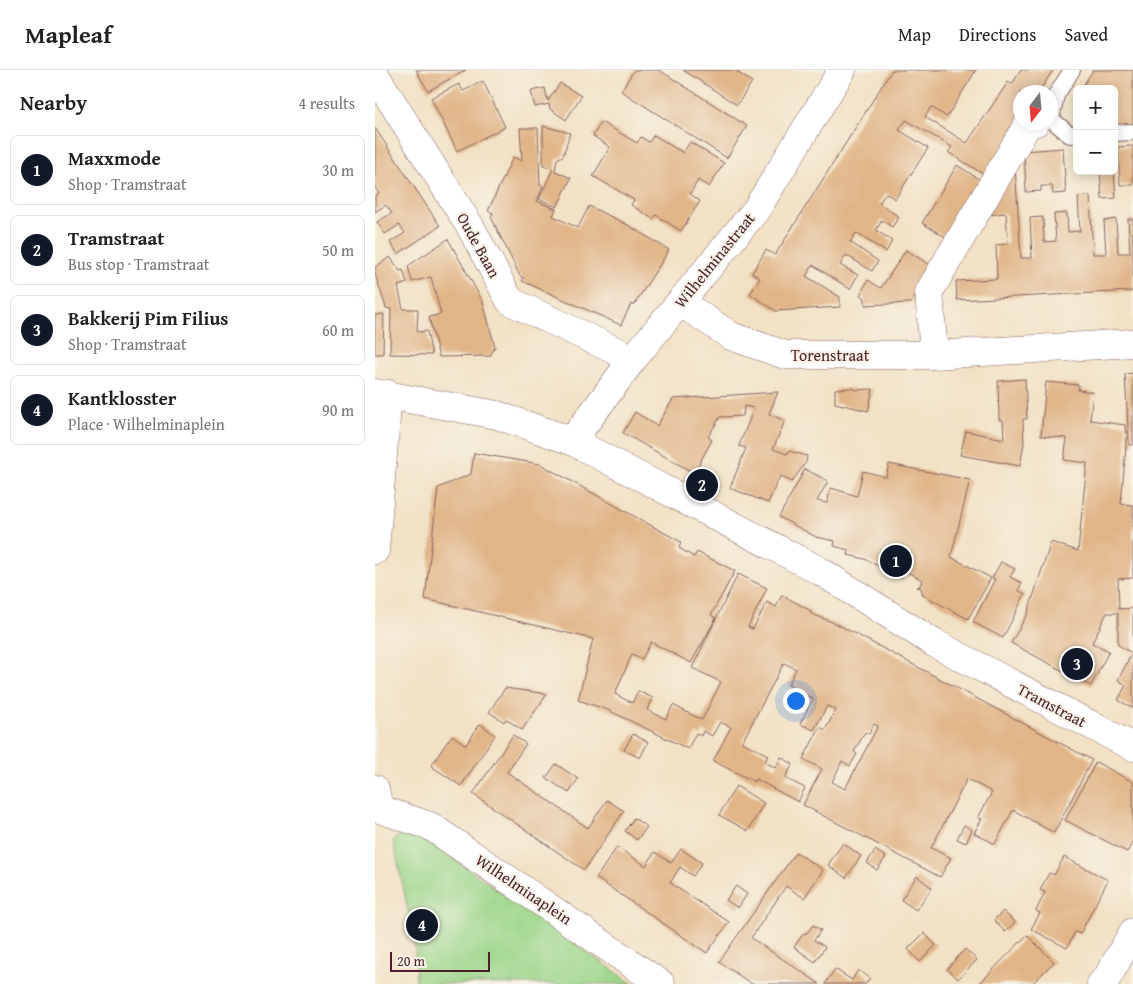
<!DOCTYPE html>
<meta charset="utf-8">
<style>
:root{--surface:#fff;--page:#f2f2f2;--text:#222;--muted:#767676;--line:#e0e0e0;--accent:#111827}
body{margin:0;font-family:"Gentium Book Plus",serif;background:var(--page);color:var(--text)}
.controls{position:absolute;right:15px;top:15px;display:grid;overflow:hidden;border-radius:8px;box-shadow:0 2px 12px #0003}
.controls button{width:45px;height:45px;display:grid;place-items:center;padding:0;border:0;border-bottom:1px solid var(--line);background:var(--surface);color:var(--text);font:25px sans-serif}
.compass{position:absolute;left:638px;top:15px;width:45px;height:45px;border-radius:50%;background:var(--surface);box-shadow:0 2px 12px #0003;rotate:196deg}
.scale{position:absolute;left:15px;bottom:12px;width:100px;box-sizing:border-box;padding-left:5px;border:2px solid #4a1f2b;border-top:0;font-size:14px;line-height:18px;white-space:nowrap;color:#4a1f2b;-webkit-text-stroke:4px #f7f3e8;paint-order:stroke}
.you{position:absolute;left:420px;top:630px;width:18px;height:18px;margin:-12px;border:4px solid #fff;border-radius:50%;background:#1a73e8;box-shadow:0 0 0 8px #1a73e833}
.badge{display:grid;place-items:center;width:32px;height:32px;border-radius:50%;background:var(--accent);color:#fff;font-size:16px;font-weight:700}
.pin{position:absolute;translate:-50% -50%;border:2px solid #fff;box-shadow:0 1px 5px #0006}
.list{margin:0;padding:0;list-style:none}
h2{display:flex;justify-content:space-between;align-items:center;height:65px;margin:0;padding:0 20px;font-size:21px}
h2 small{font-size:16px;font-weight:400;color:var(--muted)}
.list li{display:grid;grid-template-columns:32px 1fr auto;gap:15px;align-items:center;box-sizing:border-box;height:70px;margin:0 10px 10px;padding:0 10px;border:1px solid var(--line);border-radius:8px}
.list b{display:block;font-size:19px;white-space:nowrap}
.list p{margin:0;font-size:16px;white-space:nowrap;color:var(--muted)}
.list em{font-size:16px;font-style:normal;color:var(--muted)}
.map{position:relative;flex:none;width:758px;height:914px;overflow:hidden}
header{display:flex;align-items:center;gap:30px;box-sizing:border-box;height:70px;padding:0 25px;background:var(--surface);border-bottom:1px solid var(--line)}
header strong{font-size:24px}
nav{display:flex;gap:28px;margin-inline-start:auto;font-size:18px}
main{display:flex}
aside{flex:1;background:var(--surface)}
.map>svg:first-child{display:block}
.green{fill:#9cd68a;stroke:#737a5a}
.building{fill:#e1b588;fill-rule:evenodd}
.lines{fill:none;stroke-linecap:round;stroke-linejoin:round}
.lane-casing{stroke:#856361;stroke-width:18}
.street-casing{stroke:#856361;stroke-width:29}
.secondary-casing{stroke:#856361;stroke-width:29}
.lane{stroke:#fff;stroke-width:16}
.street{stroke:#fff;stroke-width:28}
.secondary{stroke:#fff;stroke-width:28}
.labels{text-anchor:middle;stroke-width:4;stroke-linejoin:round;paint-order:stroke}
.street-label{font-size:16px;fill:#4a1f2b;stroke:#f7f3e8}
</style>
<header>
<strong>Mapleaf</strong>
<nav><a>Map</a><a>Directions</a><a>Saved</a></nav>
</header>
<main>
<aside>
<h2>Nearby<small>4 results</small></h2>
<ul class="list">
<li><span class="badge">1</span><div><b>Maxxmode</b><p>Shop · Tramstraat</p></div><em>30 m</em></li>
<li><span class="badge">2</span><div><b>Tramstraat</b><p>Bus stop · Tramstraat</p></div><em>50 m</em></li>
<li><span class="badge">3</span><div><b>Bakkerij Pim Filius</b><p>Shop · Tramstraat</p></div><em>60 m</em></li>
<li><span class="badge">4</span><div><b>Kantklosster</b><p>Place · Wilhelminaplein</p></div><em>90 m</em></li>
</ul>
</aside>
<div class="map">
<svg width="758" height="914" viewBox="0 0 758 914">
<rect width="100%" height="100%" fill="#f7f3e8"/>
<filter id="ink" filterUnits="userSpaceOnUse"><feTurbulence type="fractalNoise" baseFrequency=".02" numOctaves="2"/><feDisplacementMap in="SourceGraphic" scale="10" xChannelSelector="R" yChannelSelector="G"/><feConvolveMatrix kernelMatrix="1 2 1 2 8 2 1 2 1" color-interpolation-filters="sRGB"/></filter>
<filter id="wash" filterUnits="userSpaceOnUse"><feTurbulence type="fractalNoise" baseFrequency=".0096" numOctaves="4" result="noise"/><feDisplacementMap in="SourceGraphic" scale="20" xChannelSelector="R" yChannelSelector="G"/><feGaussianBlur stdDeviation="1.12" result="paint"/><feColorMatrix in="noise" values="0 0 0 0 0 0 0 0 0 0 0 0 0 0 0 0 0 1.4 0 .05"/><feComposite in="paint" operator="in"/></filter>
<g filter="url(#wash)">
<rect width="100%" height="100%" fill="#f2e1c4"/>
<!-- green -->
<path class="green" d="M28,763L43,764L258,914H41L40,873L18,770Z"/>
<g id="blocks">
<!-- building -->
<path class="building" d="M41,0H91L53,21Z
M259,0H284L372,56L352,88L246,21Z
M308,0H364L362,2L377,12L362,35Z
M517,0H601L572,47L556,37L550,47L592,73L633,12L637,14L646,0H678L664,22H646V51L608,104L573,82L577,77L531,50L524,60L553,78L520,129L511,123L504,133L524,147L517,157L507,150L501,160L517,171L511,182L481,163L475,172L503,191L497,201L471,185L465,195L483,205L475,219L438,195L431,206L465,227V237L401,241L375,224L385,208L377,203L391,180L400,185Z
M718,0H758V54L739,55V19H706Z
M108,11L130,57L82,81L56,28L84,14L88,21Z
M185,13L206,26L191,50L175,39L174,34L160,37L156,21L170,18L173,31Z
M226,52L262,73L266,67L274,72L279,65L308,83L315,72L349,93L334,117L323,110L315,124L325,131L306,161L281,145L278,149L256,135L259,130L218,106L235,77L218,66Z
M168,56L195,63L188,86L182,89L180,101L196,108L182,137L164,129L178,99L168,95Z
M0,58L65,156L23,184L15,172L30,163L24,155L10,164L2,152L17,143L11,135L0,142V126L4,123L0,118Z
M145,58H163L165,115L168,116L162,131L181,139L178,146L203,158L214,136L251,154L294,180L259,235L256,234L246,255L147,211L149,208L145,206L116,147L118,143L113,141L138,87L147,91Z
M758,76V115H745L743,77Z
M688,78L691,123L678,124L677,116H666V121L651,122L649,81Z
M582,95L607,111L572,168L547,153Z
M640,95L646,188H657L655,148L668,147L669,172L681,171L679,144L692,143L693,162L705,161L703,127L715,126L718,184H731L729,151L741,149L743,183H755L753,149H758V221L582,230L581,211L622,209L621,175L633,174L631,143L612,145Z
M725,101H739L741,128L727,129Z
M73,169L108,232L120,277L115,286L64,287L54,247L66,244L56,207L37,212L33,196Z
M531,180L555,195L547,216L536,233L490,235V228L485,225L493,210L506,218Z
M15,187L25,201L28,200L32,213L23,216L28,239H43L42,262L52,261L57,285L15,284L16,239L11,238L0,204V197Z
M9,244L8,284H0V245Z
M758,303V375H754L750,304Z
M650,309L652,349H648L649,373L645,396L585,385L591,361L629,369L628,350H624L623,311Z
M671,312L704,315L703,320L718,322L715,350L750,355L751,376L746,434L758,435V508L743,509L744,539L758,538V638L743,630L751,615L743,610L757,583L743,575V543H732L717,573L734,581L716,616L636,573L652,545L676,472L703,481L712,393L689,390L692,368L666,366Z
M479,318V320L498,319L493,341L460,333V319Z
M403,322L394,344L410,351L398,379L412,384L414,381L432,386L431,392L417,412L405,406L393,433L355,418L371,378L364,376L379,338L369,336L368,346L345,347L333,367L337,370L319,403L248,363L260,342L282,356L298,329Z
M99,383L165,394L306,472L304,478L319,487L322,482L360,501L336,545L341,548L316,593L276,572L267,589L257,584L240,624L257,633L263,621L278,628L272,640L291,649L298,635L327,650L346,612L317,598L363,504L392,518L373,557L378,559L392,532L401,537L407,525L436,541L435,543L464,555L717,690L679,763L638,740L620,774L599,763L607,749L603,748L617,722L592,709L556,778L576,788L565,807L428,735L447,699L428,689L445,657L450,660L461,640L452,636L439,660L425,654L438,629L413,615L421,599L409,593L367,672L393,685L390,692L401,698L406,687L418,694L410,708L430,718L423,732L381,709L380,712L338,691L356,657L345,652L337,666L328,661L326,666L321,663L313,679L233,640L203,630L218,569L50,529L63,418L96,404ZM499,654L503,656L470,719L457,712L467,691L475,696L482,684L479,682L490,662L494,664Z
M514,394L595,410L576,487L616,508L593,549L548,525L546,518L542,517L545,516L547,510L530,501L526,508L490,489L473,485L474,480L459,476L460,471L441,467L404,447L430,399L453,411L442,431L452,433L456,418L482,426L488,401L511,407Z
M626,492L640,499L635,507L647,513L643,520L650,524L628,568L598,552L620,509L617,508Z
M130,618L172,624L147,660L131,649L129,652L114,642Z
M105,654L120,665L86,716L56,696L77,665L91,675Z
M258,664L273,672L265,688L249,680Z
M138,665L151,674L132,702L213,758L232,730L249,741L209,800L98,724Z
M721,692L758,712V771L752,782L690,750Z
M181,694L203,709L194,723L171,708Z
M361,716L389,733L373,761L344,745Z
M259,748L272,757L262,770L250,761Z
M589,755L597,760L591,773L582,769Z
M468,773L486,786L471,808L453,795Z
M242,777L271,796L280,782L296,793L306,779L327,793L318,806L305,797L295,813L354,852L332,883L221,808Z
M500,780L511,787L502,800L492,793Z
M421,782L448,800L429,828L411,816L376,868L445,914H377L344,892Z
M689,787L733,810L705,864L700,862L692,878L656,859L665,843L661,841L670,822L665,820L674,803L679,805Z
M542,806L557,818L541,840L526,830Z
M361,816L372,824L363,838L351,830Z
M628,841L640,852L630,862L619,850Z
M438,855L446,860L439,870L450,877L440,892L419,877L429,863L431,864Z
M549,863L561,875L545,892L533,879Z
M652,865L679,892L657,914H604Z
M590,879L602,890L583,909L572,899Z
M460,899L477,910L483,900L495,908L491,914H450Z"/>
</g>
</g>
<g filter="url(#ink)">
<use href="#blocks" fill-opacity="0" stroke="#856361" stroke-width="1"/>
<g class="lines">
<!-- lane casing -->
<g class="lane-casing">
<path id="lane" d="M697,0L681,25L676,49L695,65L702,64
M739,63L758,62"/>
</g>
<!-- street casing -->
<g class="street-casing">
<path id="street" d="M0,5L96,158L135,231L258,289
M305,232L356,266L410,285H559L758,273
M559,285L554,222L653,54L661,52
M197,371L258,289L381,140L467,0
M0,480L13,324
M0,719L4,739L55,756L286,914
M726,914L732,908L758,862"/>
</g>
<!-- secondary casing -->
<g class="secondary-casing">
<path id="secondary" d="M0,323L122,345L197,371L445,501L559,573L758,677"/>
</g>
<!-- lane -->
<use href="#lane" class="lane"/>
<!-- street -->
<use href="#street" class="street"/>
<!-- secondary -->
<use href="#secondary" class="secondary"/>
</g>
</g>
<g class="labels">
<!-- street labels -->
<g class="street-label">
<text transform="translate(104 175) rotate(61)" y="6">Oude Baan</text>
<text transform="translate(339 190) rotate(-51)" y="6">Wilhelminastraat</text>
<text x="455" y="291">Torenstraat</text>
<text transform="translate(677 635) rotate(28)" y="6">Tramstraat</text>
<text transform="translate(149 819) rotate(34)" y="6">Wilhelminaplein</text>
</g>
</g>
</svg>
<div class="controls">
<button>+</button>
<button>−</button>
</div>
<svg class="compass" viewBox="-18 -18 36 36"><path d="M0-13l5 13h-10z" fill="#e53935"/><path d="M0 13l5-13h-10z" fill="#767676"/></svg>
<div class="scale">20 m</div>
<div class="you"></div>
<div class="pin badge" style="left:521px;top:491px">1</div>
<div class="pin badge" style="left:327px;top:415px">2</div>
<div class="pin badge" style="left:702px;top:594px">3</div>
<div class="pin badge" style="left:47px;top:855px">4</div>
</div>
</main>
